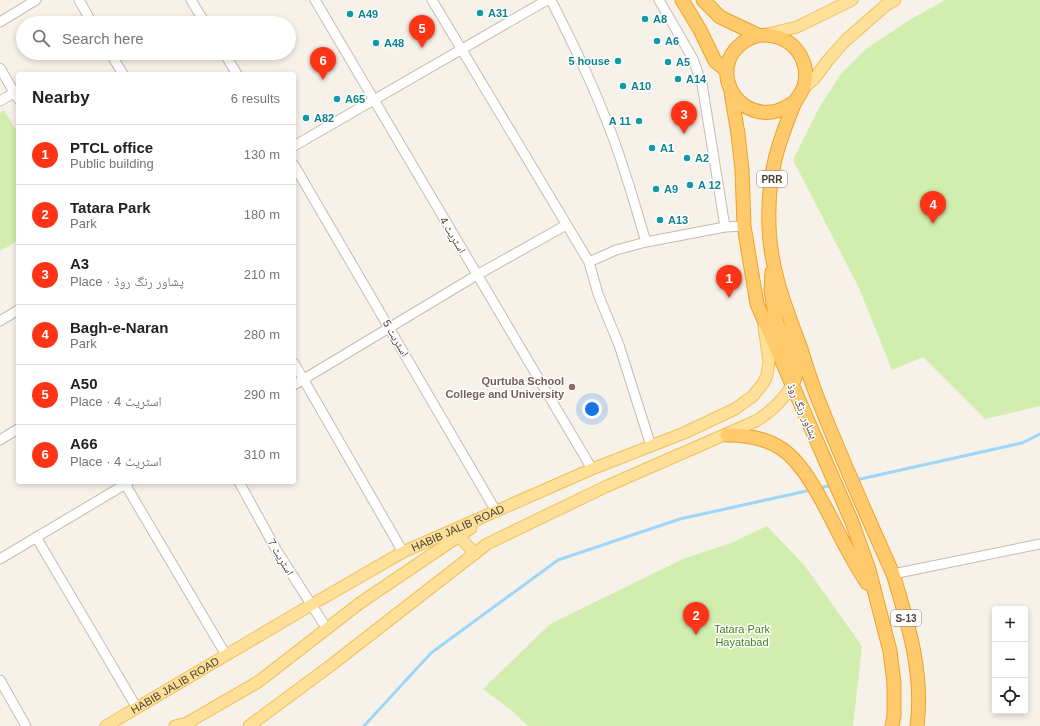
<!DOCTYPE html>
<meta charset="utf-8">
<style>
:root{--surface:#fff;--page:#f2f2f2;--text:#222;--muted:#767676;--line:#e0e0e0;--accent:#ff3417}
body{margin:0;font-family:Helvetica,"Noto Naskh Arabic",sans-serif;background:var(--page);color:var(--text)}
.controls{position:absolute;right:12px;bottom:12px;display:grid;overflow:hidden;border-radius:4px;box-shadow:0 2px 6px #0003}
.controls button{width:36px;height:36px;display:grid;place-items:center;padding:0;border:0;border-bottom:1px solid var(--line);background:var(--surface);color:var(--text);font:20px sans-serif}
.you{position:absolute;left:592px;top:409px;width:14px;height:14px;margin:-10px;border:3px solid #fff;border-radius:50%;background:#1a73e8;box-shadow:0 0 0 6px #1a73e833}
.badge{display:grid;place-items:center;width:26px;height:26px;border-radius:50%;background:var(--accent);color:#fff;font-size:13px;font-weight:700}
.pin{position:absolute;translate:-50% -33px;filter:drop-shadow(0 1px 2px #0008)}
.pin::after{content:'';position:absolute;top:21px;width:14px;height:12px;background:inherit;clip-path:polygon(0 0,100% 0,50% 100%)}
.list{margin:0;padding:0;list-style:none}
h2{display:flex;justify-content:space-between;align-items:center;height:52px;margin:0;padding:0 16px;font-size:17px}
h2 small{font-size:13px;font-weight:400;color:var(--muted)}
.list li{display:grid;grid-template-columns:26px 1fr auto;gap:12px;align-items:center;box-sizing:border-box;height:60px;padding:0 16px;border-top:1px solid var(--line)}
.list b{display:block;font-size:15px;white-space:nowrap}
.list p{margin:0;font-size:13px;white-space:nowrap;color:var(--muted)}
.list em{font-size:13px;font-style:normal;color:var(--muted)}
.icon{flex:none;width:22px;height:22px;fill:none;stroke:currentColor;stroke-width:2;stroke-linecap:round;stroke-linejoin:round}
.map{position:relative;flex:none;width:1040px;height:726px;overflow:hidden}
.search{position:absolute;background:var(--surface);box-shadow:0 2px 6px #0003;left:16px;top:16px;width:280px;height:44px;display:flex;align-items:center;gap:10px;box-sizing:border-box;padding:0 14px;border-radius:22px;color:var(--muted);font-size:15px}
.panel{position:absolute;background:var(--surface);box-shadow:0 2px 6px #0003;left:16px;top:72px;width:280px;height:412px;border-radius:4px}
.map>svg:first-child{display:block}
.green{fill:#d2eeae}
.lines{fill:none;stroke-linecap:round;stroke-linejoin:round}
.stream{stroke:#a0d6f8;stroke-width:3}
.minor-casing{stroke:#c6bcad;stroke-width:11}
.major-casing{stroke:#f0c05d;stroke-width:13}
.highway-casing{stroke:#eda22c;stroke-width:15}
.minor{stroke:#fff;stroke-width:9}
.major{stroke:#ffe099;stroke-width:11}
.highway{stroke:#ffca6b;stroke-width:13}
.culture-dot{fill:#0f9aa8;stroke:#fff;stroke-width:1.5}
.education-dot{fill:#8d6e63;stroke:#fff;stroke-width:1.5}
.labels{text-anchor:middle;stroke-width:3;stroke-linejoin:round;paint-order:stroke}
.shield{fill:#fff;stroke:#817b72;stroke-width:1}
.shield-label{font-size:10px;font-weight:bold;fill:#4b4236}
.culture-label{font-size:11px;font-weight:bold;fill:#0d838f;stroke:#fff;text-anchor:start}
.street-label{font-size:11px;fill:#4b4236;stroke:#fff}
.education-label{font-size:11px;font-weight:bold;fill:#785e54;stroke:#fff;text-anchor:end}
.park-label{font-size:11px;fill:#498322;stroke:#fff}
</style>
<div class="map">
<svg width="1040" height="726" viewBox="0 0 1040 726">
<rect width="100%" height="100%" fill="#f6f2e9"/>
<!-- green -->
<path class="green" d="M945,0H1040V406L985,419L923,357L892,370L859,288L793,160L819,108L840,75L867,48L911,19Z
M4,110L18,133V241L0,251V113Z
M767,526L805,566L862,646L853,726H528L511,710L483,689L550,624L685,558L731,543Z"/>
<g class="lines">
<!-- stream -->
<path class="stream" d="M856,480L1022,443L1040,434
M819,488L833,485
M364,726L431,653L558,560L680,519L811,490"/>
<!-- minor casing -->
<g class="minor-casing">
<path id="minor" d="M79,0L92,23
M191,0L205,23
M315,0L592,469
M432,0L589,262L598,294L619,345L651,446
M551,0C571,40 591,80 607,122C623,161 634,202 646,242
M659,0L693,59L702,84L725,227
M0,22L36,0
M110,53L123,74
M224,53L237,74
M0,68L18,99
M0,101L14,93
M294,146L547,0
M294,165L496,511
M589,262L616,250L646,242L725,227L744,226
M0,321L18,310
M294,363L403,552
M294,385L477,275L566,225
M0,440L18,429
M239,482L277,551L327,629
M125,484L226,655
M36,537L137,708
M0,559L129,482
M893,574L1040,544
M0,680L26,726"/>
</g>
<!-- major casing -->
<g class="major-casing">
<g id="major">
<path d="M768,34L797,27L852,0"/>
<path d="M802,89L814,79L829,59L845,41L886,5L895,0"/>
<path d="M459,536L475,554"/>
<path id="s1" d="M106,726L311,605L403,552L592,469L684,433L735,409L753,396L764,382L767,375L769,361L764,327"/>
<path d="M175,726L187,723L258,682L360,603L471,528"/>
<path d="M249,726L330,666L487,544L605,487L756,421C772,411 783,401 792,385"/>
</g>
</g>
<!-- highway casing -->
<g class="highway-casing">
<path id="highway" d="M682,0L700,30L715,61L727,71
M703,0L720,17L758,35
M731,92L738,134L742,170L744,226L757,304L852,522L869,570L890,651L894,683V716L892,726
M796,101C788,106 781,111 772,112C734,117 710,69 741,44C763,26 796,37 804,64C806,70 806,79 804,86C802,92 798,97 795,102C789,116 784,130 779,145C771,170 768,199 769,226C770,269 786,309 801,349C806,365 811,382 818,399C841,458 867,516 893,574C908,623 924,674 917,726
M772,272L771,291L776,321L795,364L796,375L792,385
M727,435C746,435 766,438 782,449C809,467 831,520 847,549C853,561 860,572 867,583"/>
</g>
<!-- minor -->
<use href="#minor" class="minor"/>
<!-- major -->
<use href="#major" class="major"/>
<!-- highway -->
<use href="#highway" class="highway"/>
</g>
<!-- markers -->
<g class="culture-dot">
<circle cx="480" cy="13" r="4"/>
<circle cx="350" cy="14" r="4"/>
<circle cx="645" cy="19" r="4"/>
<circle cx="657" cy="41" r="4"/>
<circle cx="376" cy="43" r="4"/>
<circle cx="618" cy="61" r="4"/>
<circle cx="668" cy="62" r="4"/>
<circle cx="678" cy="79" r="4"/>
<circle cx="623" cy="86" r="4"/>
<circle cx="337" cy="99" r="4"/>
<circle cx="306" cy="118" r="4"/>
<circle cx="639" cy="121" r="4"/>
<circle cx="652" cy="148" r="4"/>
<circle cx="687" cy="158" r="4"/>
<circle cx="690" cy="185" r="4"/>
<circle cx="656" cy="189" r="4"/>
<circle cx="660" cy="220" r="4"/>
</g>
<circle class="education-dot" cx="572" cy="387" r="4"/>
<g class="labels">
<!-- shield labels -->
<g class="shield">
<rect x="757" y="171" width="30" height="16" rx="3"/>
<rect x="891" y="610" width="30" height="16" rx="3"/>
</g>
<g class="shield-label">
<text x="772" y="183">PRR</text>
<text x="906" y="622">S-13</text>
</g>
<!-- culture labels -->
<g class="culture-label">
<text x="488" y="17">A31</text>
<text x="358" y="18">A49</text>
<text x="653" y="23">A8</text>
<text x="665" y="45">A6</text>
<text x="384" y="47">A48</text>
<text x="610" y="65" text-anchor="end">5 house</text>
<text x="676" y="66">A5</text>
<text x="686" y="83">A14</text>
<text x="631" y="90">A10</text>
<text x="345" y="103">A65</text>
<text x="314" y="122">A82</text>
<text x="631" y="125" text-anchor="end">A 11</text>
<text x="660" y="152">A1</text>
<text x="695" y="162">A2</text>
<text x="698" y="189">A 12</text>
<text x="664" y="193">A9</text>
<text x="668" y="224">A13</text>
</g>
<!-- street labels -->
<g class="street-label">
<text transform="translate(453 235) rotate(59)" y="4">اسٹریٹ 4</text>
<text transform="translate(396 338) rotate(60)" y="4">اسٹریٹ 5</text>
<text transform="translate(803 411) rotate(66)" y="4">پشاور رنگ روڈ</text>
<text dy="4" stroke="none"><textPath href="#s1" startOffset="404">HABIB JALIB ROAD</textPath></text>
<text transform="translate(281 557) rotate(59)" y="4">اسٹریٹ 7</text>
<text dy="4" stroke="none"><textPath href="#s1" startOffset="80">HABIB JALIB ROAD</textPath></text>
</g>
<!-- education labels -->
<g class="education-label">
<text x="564" y="385">Qurtuba School<tspan x="564" dy="13">College and University</tspan></text>
</g>
<!-- park labels -->
<g class="park-label">
<text x="742" y="633">Tatara Park<tspan x="742" dy="13">Hayatabad</tspan></text>
</g>
</g>
</svg>
<div class="controls">
<button>+</button>
<button>−</button>
<button><svg class="icon" aria-label="locate" viewBox="0 0 24 24"><circle cx="12" cy="12" r="6"/><path d="M12 2v4M12 18v4M2 12h4M18 12h4"/></svg></button>
</div>
<div class="you"></div>
<div class="pin badge" style="left:729px;top:298px">1</div>
<div class="pin badge" style="left:696px;top:635px">2</div>
<div class="pin badge" style="left:684px;top:134px">3</div>
<div class="pin badge" style="left:933px;top:224px">4</div>
<div class="pin badge" style="left:422px;top:48px">5</div>
<div class="pin badge" style="left:323px;top:80px">6</div>
<div class="search"><svg class="icon" aria-label="search" viewBox="0 0 24 24"><circle cx="10" cy="10" r="6"/><path d="M15 15l6 6"/></svg>Search here</div>
<section class="panel">
<h2>Nearby<small>6 results</small></h2>
<ul class="list">
<li><span class="badge">1</span><div><b>PTCL office</b><p>Public building</p></div><em>130 m</em></li>
<li><span class="badge">2</span><div><b>Tatara Park</b><p>Park</p></div><em>180 m</em></li>
<li><span class="badge">3</span><div><b>A3</b><p>Place · پشاور رنگ روڈ</p></div><em>210 m</em></li>
<li><span class="badge">4</span><div><b>Bagh-e-Naran</b><p>Park</p></div><em>280 m</em></li>
<li><span class="badge">5</span><div><b>A50</b><p>Place · اسٹریٹ 4</p></div><em>290 m</em></li>
<li><span class="badge">6</span><div><b>A66</b><p>Place · اسٹریٹ 4</p></div><em>310 m</em></li>
</ul>
</section>
</div>
